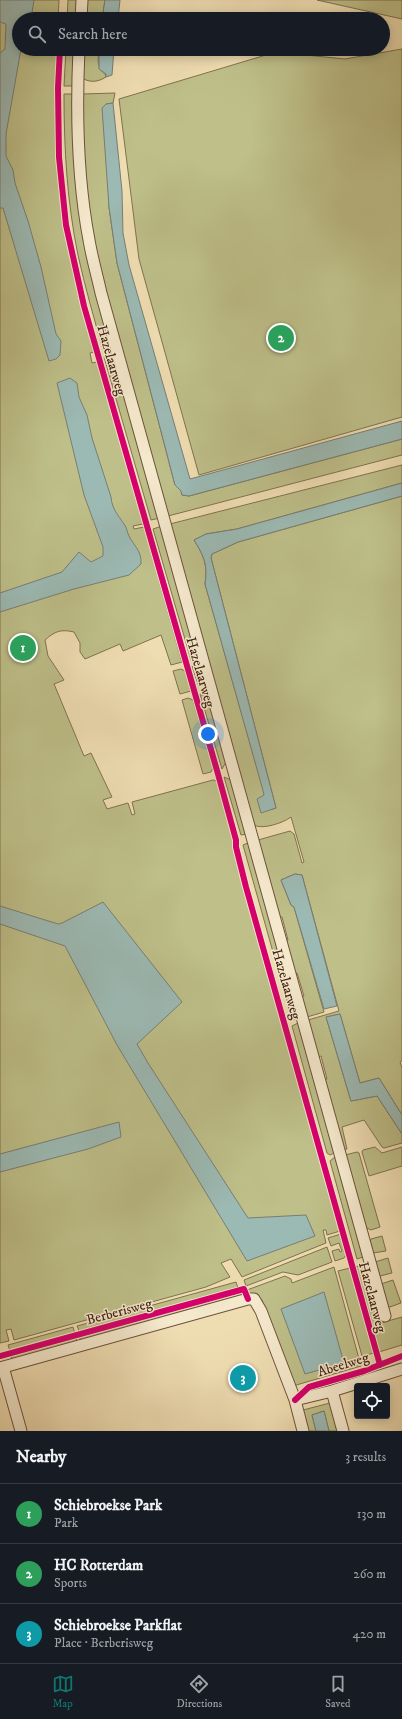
<!DOCTYPE html>
<meta charset="utf-8">
<style>
:root{--surface:#171b24;--page:#20242c;--text:#f1f3f6;--muted:#9ea1a6;--line:#363941;--accent:#0f766e}
body{margin:0;font-family:"IM FELL DW Pica",serif;background:var(--page);color:var(--text)}
.controls{position:absolute;right:12px;bottom:12px;display:grid;overflow:hidden;border-radius:4px;box-shadow:0 2px 10px #0003}
.controls button{width:36px;height:36px;display:grid;place-items:center;padding:0;border:0;border-bottom:1px solid var(--line);background:var(--surface);color:var(--text);font:20px sans-serif}
.you{position:absolute;left:208px;top:734px;width:14px;height:14px;margin:-10px;border:3px solid #fff;border-radius:50%;background:#1a73e8;box-shadow:0 0 0 6px #1a73e833}
.badge{display:grid;place-items:center;width:26px;height:26px;border-radius:50%;background:var(--accent);color:#fff;font-size:13px;font-weight:700}
.pin{position:absolute;translate:-50% -50%;border:2px solid #fff;box-shadow:0 1px 4px #0006}
.list{margin:0;padding:0;list-style:none}
h2{display:flex;justify-content:space-between;align-items:center;height:52px;margin:0;padding:0 16px;font-size:17px}
h2 small{font-size:13px;font-weight:400;color:var(--muted)}
.list li{display:grid;grid-template-columns:26px 1fr auto;gap:12px;align-items:center;box-sizing:border-box;height:60px;padding:0 16px;border-top:1px solid var(--line)}
.list b{display:block;font-size:15px;white-space:nowrap}
.list p{margin:0;font-size:13px;white-space:nowrap;color:var(--muted)}
.list em{font-size:13px;font-style:normal;color:var(--muted)}
.icon{flex:none;width:22px;height:22px;fill:none;stroke:currentColor;stroke-width:2;stroke-linecap:round;stroke-linejoin:round}
.map{position:relative;flex:none;width:402px;height:1431px;overflow:hidden}
.search{position:absolute;background:var(--surface);box-shadow:0 2px 10px #0003;left:12px;right:12px;top:12px;height:44px;display:flex;align-items:center;gap:10px;box-sizing:border-box;padding:0 14px;border-radius:22px;color:var(--muted);font-size:15px}
.sheet{height:232px;background:var(--surface)}
nav{display:flex;justify-content:space-around;align-items:center;box-sizing:border-box;height:56px;border-top:1px solid var(--line);background:var(--surface);font-size:11px;color:var(--muted)}
nav a{display:grid;justify-items:center;gap:2px}
nav .on{color:var(--accent)}
.map>svg:first-child{display:block}
.green{fill:#bebf89;stroke:#81724f}
.water{fill:#9cbab4;stroke:#797e74}
.lines{fill:none;stroke-linecap:round;stroke-linejoin:round}
.minor-casing{stroke:#6f523c;stroke-width:13}
.minor{stroke:#f5e9cd;stroke-width:11}
.cycleway-casing{stroke:#f5e9cd;stroke-width:8}
.cycleway{stroke:#d6006c;stroke-width:6}
.labels{text-anchor:middle;stroke-width:3;stroke-linejoin:round;paint-order:stroke}
.street-label{font-size:14px;fill:#442415;stroke:#f5e9cd}
</style>
<div class="map">
<svg width="402" height="1431" viewBox="0 0 402 1431">
<rect width="100%" height="100%" fill="#efddb2"/>
<filter id="stains"><feTurbulence type="fractalNoise" baseFrequency=".005" numOctaves="4"/><feColorMatrix values="0 0 0 0 .2 0 0 0 0 .09 0 0 0 0 .02 0 0 0 .5 -.17"/></filter>
<radialGradient id="worn" r=".72"><stop offset=".6" stop-color="#630" stop-opacity="0"/><stop offset="1" stop-color="#630" stop-opacity=".3"/></radialGradient>
<!-- green -->
<path class="green" d="M0,0H59L58,19H19V49H57C56,77 55,106 56,134C58,208 73,281 94,352L90,353L92,363L97,362L143,524L133,526L134,529L144,527L182,662L171,665L161,635L123,651L120,644L85,659L80,652V643L74,632C61,629 55,631 45,640L48,656L64,680L54,684L84,756L91,753L112,797L103,800L107,809L128,803L132,815L135,814L132,802L213,780L217,781L283,1027V1030L340,1231L327,1235L326,1230H323L326,1243L242,1277L231,1259L221,1263L230,1277L206,1287L14,1340L11,1329L6,1330L9,1341L0,1343Z
M68,0H77L76,19H67Z
M87,0H105L102,19H85Z
M317,0H402V19Z
M66,49H75L73,86H64Z
M83,49H99C98,60 96,68 106,75V77C98,82 90,83 82,78Z
M402,49V417L199,475L139,259L119,99L276,52L345,59Z
M115,93L113,103L106,104L109,207L117,263L175,485L181,491L182,495L189,496L402,439V455L168,516L95,255L82,152L83,94Z
M64,94H73V120L109,338L107,345L103,350C94,318 85,287 78,255C67,202 64,148 64,94Z
M104,357L110,358L116,363L160,518L151,520Z
M402,465V483L237,529L206,534L194,540C204,556 208,565 205,584L269,810L276,808L211,558L212,554L238,542L402,496V1061L400,1062L402,1068V1115L379,1078L360,1083L340,1014L326,1017L351,1101L377,1096L402,1134V1143L384,1148L382,1147L364,1120L342,1127L347,1149L343,1150L324,1080L327,1079L321,1056L318,1057L308,1020L339,1011L302,875L295,874L281,880L291,905L294,907L324,1012L307,1017L301,997L304,996L297,973H295L286,941L288,940L282,917H279L258,840L290,831L294,834L302,863L304,862L291,817C283,823 262,830 254,825L170,524Z
M162,526L196,655L191,660L153,529Z
M192,666L200,669L203,681L199,687Z
M181,669L185,671L191,691L180,694L173,671Z
M200,694L208,697L226,762L222,769Z
M188,698L193,700L213,768L211,772L203,774L182,700Z
M224,777L231,780L247,834L241,835Z
M248,843L297,1019L292,1020L243,845Z
M298,1023L334,1153L330,1155L327,1153L292,1026Z
M375,1147L382,1153L402,1147V1166L369,1176L362,1152L363,1150Z
M357,1152L359,1153L380,1227L371,1230L365,1227L345,1155Z
M335,1157L363,1257L357,1259L330,1161Z
M341,1234L346,1255L344,1258L335,1261L332,1251L339,1249L340,1252L342,1251L339,1243L331,1246L328,1238Z
M382,1236L386,1251L373,1253L370,1241L371,1239Z
M327,1247L332,1262L298,1275L283,1272L246,1286L244,1280Z
M388,1258L392,1273L380,1276L375,1262Z
M365,1265L381,1323L402,1317V1345L379,1352L355,1267Z
M334,1267L361,1366L293,1386L262,1300L257,1295L249,1294L247,1290L285,1276L291,1279L292,1283Z
M350,1268L374,1353L362,1356L338,1271Z
M393,1280L401,1303L390,1307L388,1306L381,1284Z
M236,1282L238,1288L80,1333L77,1326Z
M241,1293L242,1295L80,1340V1337Z
M73,1327L75,1334L10,1351L8,1345Z
M76,1338L77,1341L12,1359L11,1356Z
M330,1403L337,1431H329L324,1411L312,1415L316,1431H307L303,1410Z"/>
<!-- water -->
<path class="water" d="M0,0H34L31,19H19V49H21L6,134V156L13,170L15,183L28,221L41,267L56,334L61,341L60,355L56,359L49,361L3,208H0V53L5,49L6,24L0,22Z
M105,0H120L118,19H102Z
M99,49H114L112,75L106,77V74L99,69Z
M113,103L122,191L123,233L129,265L190,479L402,421V439L189,496L182,495L181,491L175,485L117,263L109,207L102,108L106,104Z
M70,378L77,383L79,397L87,415L92,438L111,497C112,509 118,515 124,524C127,528 127,532 129,536C134,546 142,551 141,564L129,575L74,589L0,612V593L62,572L79,552L91,562L103,556V547L84,495L57,383Z
M402,483V496L238,542L212,554L211,558L276,808L261,813L257,799L264,795L262,787L205,584C208,565 204,556 194,540L206,534L237,529Z
M295,874L302,875L337,1006L324,1009L294,907L291,905L281,880Z
M103,902L182,1002L137,1044L148,1063L248,1218L306,1215L315,1236L247,1261L117,1045L65,946L0,924V906L58,924L62,923Z
M340,1014L360,1083L379,1078L402,1115V1134L377,1096L351,1101L326,1017Z
M119,1122L121,1137L88,1149L0,1172V1154Z
M324,1292L344,1363L305,1374L281,1309Z
M324,1411L329,1431H316L312,1415Z"/>
<g class="lines">
<!-- minor casing -->
<g class="minor-casing">
<path id="minor" d="M81,19L82,0
M79,49C76,113 77,177 89,240C92,258 97,275 101,293L385,1316
M3,1367L21,1431
M0,1368L248,1299H254L261,1311L295,1400L303,1431
M332,1391L343,1431
M295,1400L332,1391L402,1369"/>
</g>
<!-- minor -->
<use href="#minor" class="minor"/>
<!-- cycleway casing -->
<g class="cycleway-casing">
<path id="cycleway" d="M60,49L58,88L59,157L66,225L84,306L218,774L236,840V847L246,887L380,1365
M0,1356L244,1289L248,1299
M295,1400L309,1387L364,1371L402,1356"/>
</g>
<!-- cycleway -->
<use href="#cycleway" class="cycleway"/>
</g>
<g class="labels">
<!-- street labels -->
<g class="street-label">
<text transform="translate(112 360) rotate(74)" y="5">Hazelaarweg</text>
<text transform="translate(201 672) rotate(74)" y="5">Hazelaarweg</text>
<text transform="translate(287 984) rotate(74)" y="5">Hazelaarweg</text>
<text transform="translate(373 1297) rotate(75)" y="5">Hazelaarweg</text>
<text transform="translate(119 1311) rotate(-15)" y="5">Berberisweg</text>
<text transform="translate(343 1364) rotate(-17)" y="5">Abeelweg</text>
</g>
</g>
<rect width="100%" height="100%" filter="url(#stains)"/>
<rect width="100%" height="100%" fill="url(#worn)"/>
</svg>
<div class="controls">
<button><svg class="icon" aria-label="locate" viewBox="0 0 24 24"><circle cx="12" cy="12" r="6"/><path d="M12 2v4M12 18v4M2 12h4M18 12h4"/></svg></button>
</div>
<div class="you"></div>
<div class="pin badge" style="left:23px;top:648px;background:#2e9e5b">1</div>
<div class="pin badge" style="left:281px;top:338px;background:#2e9e5b">2</div>
<div class="pin badge" style="left:243px;top:1378px;background:#0f9aa8">3</div>
<div class="search"><svg class="icon" aria-label="search" viewBox="0 0 24 24"><circle cx="10" cy="10" r="6"/><path d="M15 15l6 6"/></svg>Search here</div>
</div>
<section class="sheet">
<h2>Nearby<small>3 results</small></h2>
<ul class="list">
<li><span class="badge" style="background:#2e9e5b">1</span><div><b>Schiebroekse Park</b><p>Park</p></div><em>130 m</em></li>
<li><span class="badge" style="background:#2e9e5b">2</span><div><b>HC Rotterdam</b><p>Sports</p></div><em>260 m</em></li>
<li><span class="badge" style="background:#0f9aa8">3</span><div><b>Schiebroekse Parkflat</b><p>Place · Berberisweg</p></div><em>420 m</em></li>
</ul>
</section>
<nav>
<a class="on"><svg class="icon" aria-label="map" viewBox="0 0 24 24"><path d="M3 6l6-2 6 2 6-2v14l-6 2-6-2-6 2zM9 4v14M15 6v14"/></svg>Map</a>
<a><svg class="icon" aria-label="directions" viewBox="0 0 24 24"><path d="M12 3l9 9-9 9-9-9zM9 14v-3h6M13 9l2 2-2 2"/></svg>Directions</a>
<a><svg class="icon" aria-label="saved" viewBox="0 0 24 24"><path d="M7 4h10v16l-5-4-5 4z"/></svg>Saved</a>
</nav>
